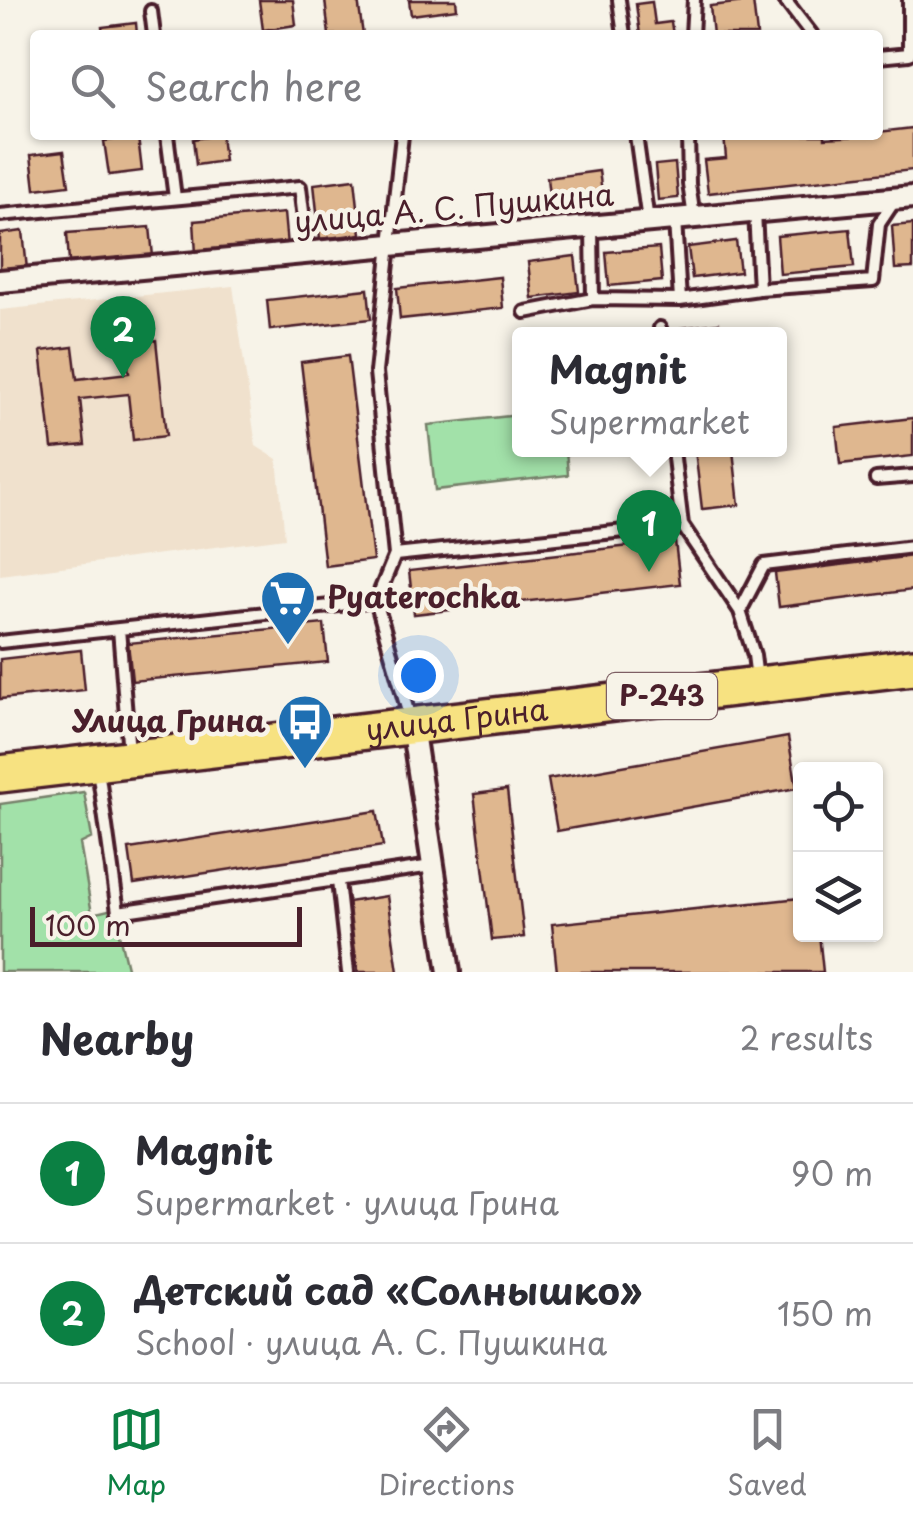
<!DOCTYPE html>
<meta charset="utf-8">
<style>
:root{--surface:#fff;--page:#f7f7f7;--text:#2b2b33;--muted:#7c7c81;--line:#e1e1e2;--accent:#0b8043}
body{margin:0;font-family:"Playpen Sans",sans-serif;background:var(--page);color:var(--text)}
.controls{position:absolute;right:30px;bottom:30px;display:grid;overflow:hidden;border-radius:10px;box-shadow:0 2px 8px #0004}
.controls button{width:90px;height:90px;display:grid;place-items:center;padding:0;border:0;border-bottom:2px solid var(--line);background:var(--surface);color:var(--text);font:50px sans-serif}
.scale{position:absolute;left:30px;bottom:25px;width:272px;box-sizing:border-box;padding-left:10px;border:5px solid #4a1f2b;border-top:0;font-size:28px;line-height:35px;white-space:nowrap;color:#4a1f2b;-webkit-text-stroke:8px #f7f3e8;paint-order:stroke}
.you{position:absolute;left:418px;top:675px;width:35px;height:35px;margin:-25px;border:8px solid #fff;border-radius:50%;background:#1a73e8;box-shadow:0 0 0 15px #1a73e833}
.badge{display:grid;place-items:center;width:65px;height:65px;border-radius:50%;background:var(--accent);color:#fff;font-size:32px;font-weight:700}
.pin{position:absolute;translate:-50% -82px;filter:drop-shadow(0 2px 5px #0008)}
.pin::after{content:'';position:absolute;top:52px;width:35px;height:30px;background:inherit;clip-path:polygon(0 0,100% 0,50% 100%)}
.popup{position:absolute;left:512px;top:327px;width:275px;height:130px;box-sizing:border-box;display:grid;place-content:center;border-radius:10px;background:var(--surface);filter:drop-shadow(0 2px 8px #0005);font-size:32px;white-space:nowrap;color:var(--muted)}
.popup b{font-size:38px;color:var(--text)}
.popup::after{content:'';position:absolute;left:50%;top:100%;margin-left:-20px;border:20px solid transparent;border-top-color:var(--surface)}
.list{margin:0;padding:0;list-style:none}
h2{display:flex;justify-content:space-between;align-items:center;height:130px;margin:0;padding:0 40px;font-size:42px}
h2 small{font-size:32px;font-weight:400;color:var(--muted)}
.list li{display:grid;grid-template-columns:65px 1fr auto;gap:30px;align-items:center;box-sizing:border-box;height:140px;padding:0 40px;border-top:2px solid var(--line)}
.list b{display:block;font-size:38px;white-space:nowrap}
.list p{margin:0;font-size:32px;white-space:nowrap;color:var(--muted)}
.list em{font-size:32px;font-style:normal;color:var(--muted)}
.icon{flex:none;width:55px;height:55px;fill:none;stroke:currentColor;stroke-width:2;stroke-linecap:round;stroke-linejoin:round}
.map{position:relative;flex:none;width:913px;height:972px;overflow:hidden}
.search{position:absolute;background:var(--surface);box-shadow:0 2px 8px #0004;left:30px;right:30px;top:30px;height:110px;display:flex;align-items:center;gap:25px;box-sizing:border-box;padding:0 35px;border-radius:10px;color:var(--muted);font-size:38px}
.sheet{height:410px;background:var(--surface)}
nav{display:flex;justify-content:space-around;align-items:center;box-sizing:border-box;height:140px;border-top:2px solid var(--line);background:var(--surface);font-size:28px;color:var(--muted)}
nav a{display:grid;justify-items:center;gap:5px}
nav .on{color:var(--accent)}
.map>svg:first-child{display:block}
.built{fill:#f0e1cd}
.green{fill:#a2e1a9;stroke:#76806a;stroke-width:2.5}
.building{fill:#dfb78f;stroke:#4a1f2b;stroke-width:2.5}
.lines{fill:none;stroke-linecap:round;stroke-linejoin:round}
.service-casing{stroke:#4a1f2b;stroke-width:18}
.minor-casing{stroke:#4a1f2b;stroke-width:28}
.trunk-casing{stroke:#4a1f2b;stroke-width:42}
.service{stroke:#f7f3e8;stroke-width:10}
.minor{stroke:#f7f3e8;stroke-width:20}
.trunk{stroke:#f7e281;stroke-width:35}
.labels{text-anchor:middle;stroke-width:9;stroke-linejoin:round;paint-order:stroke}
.shield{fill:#f7f3e8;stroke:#7e5f64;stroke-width:2.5}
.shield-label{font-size:28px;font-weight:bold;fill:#4a1f2b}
.street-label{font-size:30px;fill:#4a1f2b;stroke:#f7f3e8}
.poi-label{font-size:30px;font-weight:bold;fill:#4a1f2b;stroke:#f7f3e8;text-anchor:start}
</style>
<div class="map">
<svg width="913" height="972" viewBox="0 0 913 972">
<rect width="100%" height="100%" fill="#f7f3e8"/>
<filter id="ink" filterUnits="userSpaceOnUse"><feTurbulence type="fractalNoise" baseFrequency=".01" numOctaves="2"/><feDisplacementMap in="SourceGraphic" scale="20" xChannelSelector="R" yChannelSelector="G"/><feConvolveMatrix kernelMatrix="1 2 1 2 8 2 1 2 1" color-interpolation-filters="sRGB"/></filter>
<g filter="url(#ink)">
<!-- built -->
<path class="built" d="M233,286L256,446L277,459L285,538L0,575V310Z"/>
<!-- green -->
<path class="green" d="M519,415V450H566L568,475L435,490L428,425Z
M84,792L92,838L80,844L92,914L113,909L128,972H0V804Z"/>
<!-- building -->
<path class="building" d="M259,0H293L296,25L263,30Z
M325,0H358L363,35H329Z
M409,0H456L457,9L411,15Z
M753,1L757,35H713L710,6Z
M652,2L655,24L671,22L673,35H640L636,4Z
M136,23L137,35H103L102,27Z
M913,128V170L708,193L704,160L726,158L724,135H825V138L878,135V132Z
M221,135L224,161L196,165L193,139Z
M138,137L142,171L109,175L104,141Z
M64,151L69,185L35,189L31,155Z
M675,163L678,198L658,200L655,165Z
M599,171L604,206L551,213L547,178Z
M355,179L361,234L320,239L314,184Z
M284,213L287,246L196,254L194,221Z
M913,224V268L895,269L892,226Z
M150,227L153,256L69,262L67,233Z
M850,229L854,267L780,274L777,236Z
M23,231L27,269L0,272V234Z
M736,241L740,272L692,278L688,247Z
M659,248L662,281L609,286L606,252Z
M575,256L579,292L532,298L528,262Z
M500,277L503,308L400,319L397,288Z
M368,289L371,319L270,330L267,300Z
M719,323L720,334H682L681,328Z
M156,340L166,436L133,440L128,394L80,399L85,445L52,448L41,351L73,347L77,379L129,373L125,343Z
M348,356L373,560L325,566L301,362Z
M913,418V456L840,464L836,427Z
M695,450H733L739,505L702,509Z
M675,541L680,584L414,614L409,571Z
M913,556V590L779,607L775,573Z
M324,624L328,662L132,681L128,643Z
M81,650L85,690L0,699V659Z
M788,737L797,788L557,831L548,779Z
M507,790L524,937L492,940L474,794Z
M377,811L383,846L134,884L129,849Z
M387,896L398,972H358L348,902Z
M800,898V934H819L823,972H557L552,924Z"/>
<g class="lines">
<!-- service casing -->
<g class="service-casing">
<path id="service" d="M619,0L624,35
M785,0L812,35
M151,11L154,35
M692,35L694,0
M878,57L909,54V0
M167,135L175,198
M636,135L648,221
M688,135L689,184L694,217
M755,212L759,289
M0,215L300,187L308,252
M675,220L680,300
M592,227L593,299
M525,312L593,299L680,300L759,289L873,281L879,224L895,200
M660,328L661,334
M673,450L682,525
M876,479L913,476
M395,555L376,372L402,135
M740,611L764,565L913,547
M119,629L129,753
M0,642L376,601
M411,722L376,601L395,555L682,525L740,611L754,655L757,679
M98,769L118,912L432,866
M338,881L348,972"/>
</g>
<!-- minor casing -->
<g class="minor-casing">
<path id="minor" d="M0,281L913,197
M412,725L449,972"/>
</g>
<!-- trunk casing -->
<g class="trunk-casing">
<g id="trunk">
<path id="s1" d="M0,774L913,667"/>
</g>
</g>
<!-- service -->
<use href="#service" class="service"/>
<!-- minor -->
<use href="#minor" class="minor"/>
<!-- trunk -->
<use href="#trunk" class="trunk"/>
</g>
</g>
<!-- icons -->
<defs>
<g id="supermarket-pin" transform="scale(2.875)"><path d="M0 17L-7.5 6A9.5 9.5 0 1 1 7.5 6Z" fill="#1f6fb2" stroke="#f7f3e8"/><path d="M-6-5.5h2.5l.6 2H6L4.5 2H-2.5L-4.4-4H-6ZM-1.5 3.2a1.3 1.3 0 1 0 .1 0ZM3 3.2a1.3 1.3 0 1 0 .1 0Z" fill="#fff"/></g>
<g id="bus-pin" transform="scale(2.875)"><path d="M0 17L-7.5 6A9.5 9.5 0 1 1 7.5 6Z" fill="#1f6fb2" stroke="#f7f3e8"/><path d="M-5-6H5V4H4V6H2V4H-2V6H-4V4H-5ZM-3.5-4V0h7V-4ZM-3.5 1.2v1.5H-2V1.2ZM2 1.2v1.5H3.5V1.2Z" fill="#fff"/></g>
</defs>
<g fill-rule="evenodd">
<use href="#supermarket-pin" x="288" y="598"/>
<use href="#bus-pin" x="305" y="722"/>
</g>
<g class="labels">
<!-- shield labels -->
<rect class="shield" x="607" y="673" width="110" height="46" rx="8"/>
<g class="shield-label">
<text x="662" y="706">Р-243</text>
</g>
<!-- street labels -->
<g class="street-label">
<text transform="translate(454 209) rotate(-5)" y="10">улица А. С. Пушкина</text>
<text dy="10" stroke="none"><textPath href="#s1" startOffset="460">улица Грина</textPath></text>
</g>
<!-- poi labels -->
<g class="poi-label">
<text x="327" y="608">Pyaterochka</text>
<text x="266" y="732" text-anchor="end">Улица Грина</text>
</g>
</g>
</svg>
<div class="controls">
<button><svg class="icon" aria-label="locate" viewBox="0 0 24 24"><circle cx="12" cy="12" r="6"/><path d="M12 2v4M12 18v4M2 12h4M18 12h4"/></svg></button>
<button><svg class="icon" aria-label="layers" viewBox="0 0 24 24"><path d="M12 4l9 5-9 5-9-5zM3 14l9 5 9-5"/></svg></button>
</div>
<div class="scale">100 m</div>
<div class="you"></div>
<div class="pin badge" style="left:649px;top:572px">1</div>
<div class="popup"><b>Magnit</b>Supermarket</div>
<div class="pin badge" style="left:123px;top:378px">2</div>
<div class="search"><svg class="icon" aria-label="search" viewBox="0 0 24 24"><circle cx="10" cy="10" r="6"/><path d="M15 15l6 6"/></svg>Search here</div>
</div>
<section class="sheet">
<h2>Nearby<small>2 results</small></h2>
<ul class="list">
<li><span class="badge">1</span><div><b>Magnit</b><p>Supermarket · улица Грина</p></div><em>90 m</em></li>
<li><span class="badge">2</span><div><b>Детский сад «Солнышко»</b><p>School · улица А. С. Пушкина</p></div><em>150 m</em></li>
</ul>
</section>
<nav>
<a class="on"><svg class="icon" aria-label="map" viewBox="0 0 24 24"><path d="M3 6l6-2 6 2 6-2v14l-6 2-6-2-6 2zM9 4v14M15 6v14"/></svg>Map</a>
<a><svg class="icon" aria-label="directions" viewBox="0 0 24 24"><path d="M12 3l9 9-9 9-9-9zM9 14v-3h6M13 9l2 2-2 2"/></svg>Directions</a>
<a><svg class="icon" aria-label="saved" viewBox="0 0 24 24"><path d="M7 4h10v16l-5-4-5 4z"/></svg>Saved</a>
</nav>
